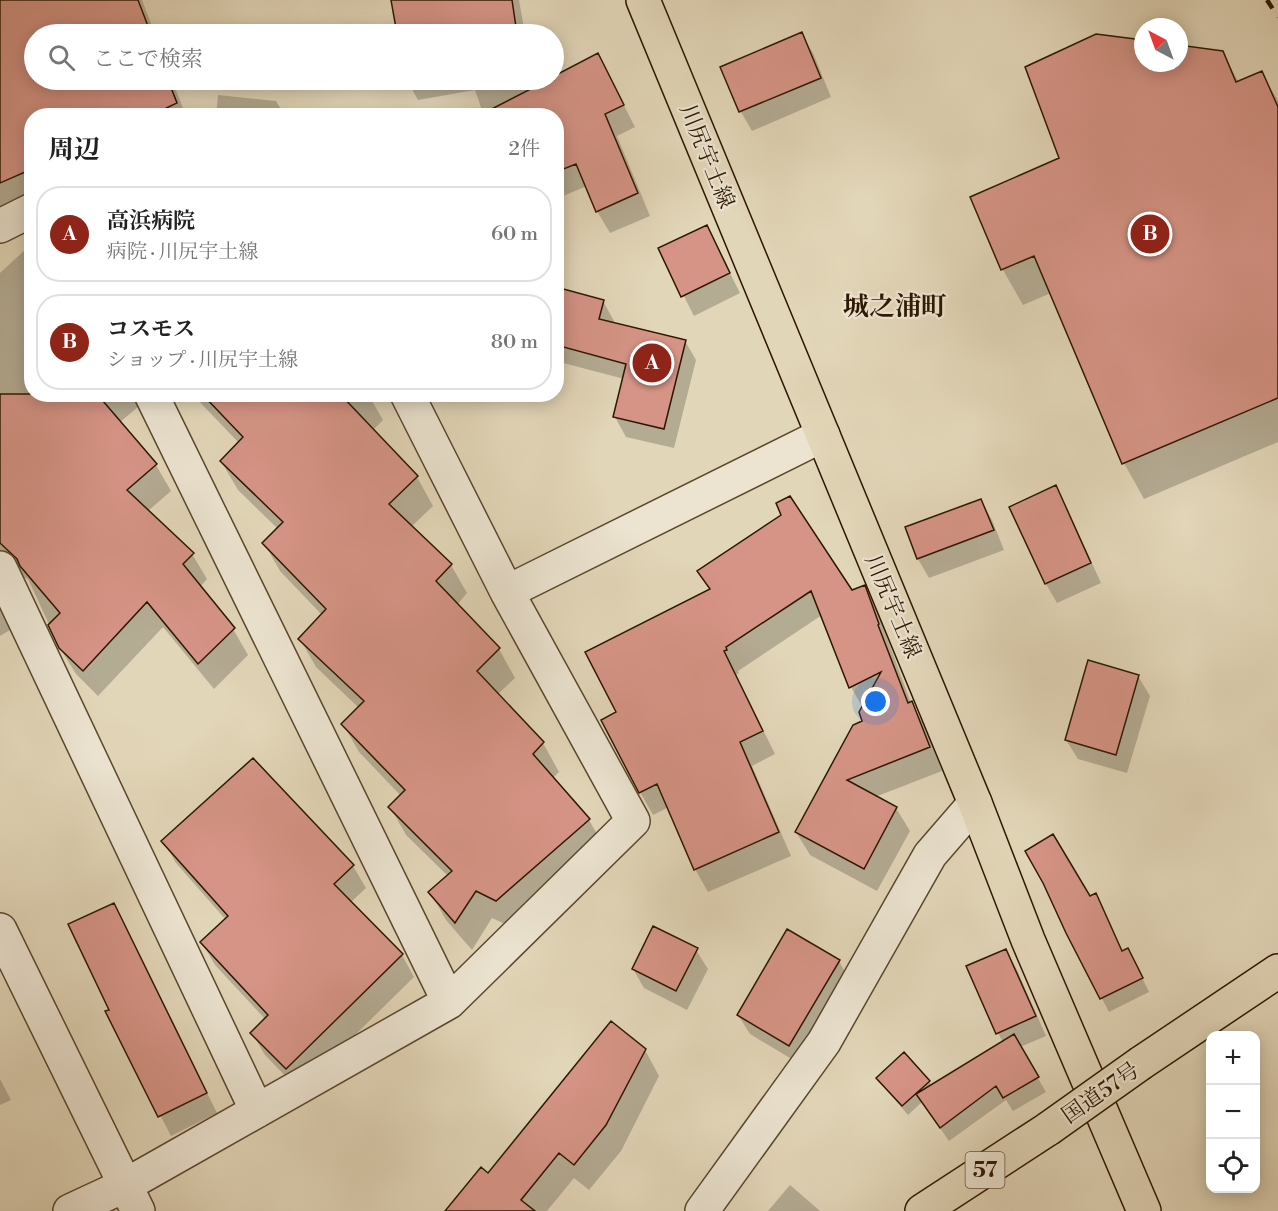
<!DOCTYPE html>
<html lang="ja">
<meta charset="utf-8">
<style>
:root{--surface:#fff;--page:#f6f6f6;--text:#222;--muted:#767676;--line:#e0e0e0;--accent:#8f2418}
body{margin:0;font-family:"Libre Bodoni","Noto Serif JP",serif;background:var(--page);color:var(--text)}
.controls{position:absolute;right:18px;bottom:18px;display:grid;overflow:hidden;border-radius:12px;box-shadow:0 3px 15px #0003}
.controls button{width:54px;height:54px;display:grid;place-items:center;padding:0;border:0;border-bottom:2px solid var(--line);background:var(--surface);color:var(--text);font:30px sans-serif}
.compass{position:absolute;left:1134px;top:18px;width:54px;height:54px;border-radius:50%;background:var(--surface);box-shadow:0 3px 15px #0003;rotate:319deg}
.you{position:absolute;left:876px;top:702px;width:21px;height:21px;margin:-15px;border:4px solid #fff;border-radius:50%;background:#1a73e8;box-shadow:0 0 0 9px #1a73e833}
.badge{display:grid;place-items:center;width:39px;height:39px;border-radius:50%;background:var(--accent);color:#fff;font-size:20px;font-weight:700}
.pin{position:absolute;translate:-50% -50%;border:3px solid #fff;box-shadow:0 2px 6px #0006}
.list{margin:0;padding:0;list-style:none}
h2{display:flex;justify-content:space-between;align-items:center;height:78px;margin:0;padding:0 24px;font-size:26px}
h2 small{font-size:20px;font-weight:400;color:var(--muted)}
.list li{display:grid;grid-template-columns:39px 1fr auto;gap:18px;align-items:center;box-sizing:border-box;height:96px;margin:0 12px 12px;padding:0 12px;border:2px solid var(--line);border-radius:24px}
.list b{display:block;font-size:22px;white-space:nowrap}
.list p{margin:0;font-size:20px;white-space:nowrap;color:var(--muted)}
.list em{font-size:20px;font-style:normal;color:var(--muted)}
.icon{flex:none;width:33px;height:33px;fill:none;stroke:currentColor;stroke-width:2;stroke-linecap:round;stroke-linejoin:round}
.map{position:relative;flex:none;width:1278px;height:1211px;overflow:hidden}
.search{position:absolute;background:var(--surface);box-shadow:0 3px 15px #0003;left:24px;top:24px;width:540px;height:66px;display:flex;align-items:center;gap:15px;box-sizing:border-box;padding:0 21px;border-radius:33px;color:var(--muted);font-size:22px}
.panel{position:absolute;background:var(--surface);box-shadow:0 3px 15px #0003;left:24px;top:108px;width:540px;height:294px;border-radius:24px}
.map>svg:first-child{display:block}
.shadow{fill:#0003}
.building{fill:#d69486;stroke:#2d1700;stroke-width:1.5}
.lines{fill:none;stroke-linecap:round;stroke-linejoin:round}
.minor-casing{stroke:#5a472e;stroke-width:36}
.major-casing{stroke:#2d1700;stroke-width:36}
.highway-casing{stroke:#2d1700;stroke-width:36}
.minor{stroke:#ece4d1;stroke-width:33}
.major{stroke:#e2d6b8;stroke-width:33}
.highway{stroke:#e2d6b8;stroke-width:33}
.rail{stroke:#2d1700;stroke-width:4.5;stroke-dasharray:10 10;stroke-linecap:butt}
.highway-bridge-casing{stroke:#2d1700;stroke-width:36;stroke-linecap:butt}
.highway-bridge{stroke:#e2d6b8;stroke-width:33}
.labels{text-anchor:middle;stroke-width:4.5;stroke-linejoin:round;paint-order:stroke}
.shield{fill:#ece4d1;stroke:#66543f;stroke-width:1.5}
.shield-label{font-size:21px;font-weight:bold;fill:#2d1700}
.street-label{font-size:22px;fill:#2d1700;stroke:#ece4d1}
.quarter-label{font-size:26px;font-weight:bold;fill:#2d1700;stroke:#ece4d1}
</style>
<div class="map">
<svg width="1278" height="1211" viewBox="0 0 1278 1211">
<rect width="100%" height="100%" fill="#e2d6b8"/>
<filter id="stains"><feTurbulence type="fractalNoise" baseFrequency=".00333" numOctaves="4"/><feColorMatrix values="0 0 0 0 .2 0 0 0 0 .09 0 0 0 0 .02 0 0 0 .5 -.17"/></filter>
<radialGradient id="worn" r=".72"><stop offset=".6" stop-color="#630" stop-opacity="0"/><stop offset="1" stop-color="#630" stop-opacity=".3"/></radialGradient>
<!-- shadow -->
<path class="shadow" d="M0,0H142L155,34H34V80H172L186,116H32V204L0,218Z
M393,0H519L525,34H398Z
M801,34L813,53L831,97L752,131L741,112L722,68Z
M1143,42V63H1179V47L1222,52L1239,83L1262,73L1278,101V442L1144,499L1124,463L1051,293L1023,305L1003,270L972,197L1061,159Z
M598,55L635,127L617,136L650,216L610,233L597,211L587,186L556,199V116H484L475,90L418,100L407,80H533L534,88Z
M218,95L276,101L285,116H216Z
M706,226L740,293L694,316L660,249Z
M26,249L32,255V394H131L138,407L119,423L156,465L171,491L148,511L192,554L207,579L200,587L233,629L248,655L214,689L163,627L98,696L76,674L60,648L28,579L17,575L0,583V273Z
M556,289L603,301L614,321L613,324L685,341L696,360L674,448L626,437L615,417L624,379L556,361Z
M192,394H368L383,420L372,431L417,477L433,506L411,527L451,565L467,593L457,605L499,649L515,678L497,695L543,743L559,772L553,778L589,820L605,848L513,928L492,918L472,950L446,920L430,892L448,876L406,835L390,807L401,796L359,752L343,724L359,708L316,667L300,639L322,615L280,571L264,543L278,529L238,490L221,461L239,443Z
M1055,487L1066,506L1101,583L1057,603L1046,584L1011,507Z
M981,500L992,520L1004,550L929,578L918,559L907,528Z
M699,571L852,592L864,587L877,610L911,703L925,726L942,771L875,797L896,808L910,831L877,891L810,855L796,832L864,722L863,708L851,687L822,615L738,671L739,673L736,675L775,754L752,766L791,856L708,892L695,869L669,807L653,815L640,792L618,713L710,591Z
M0,609L10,630L0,636Z
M1138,676L1150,696L1127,773L1078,759L1066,740Z
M163,841L353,866L366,888L350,903L402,955L414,977L299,1090L265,1055L252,1033L266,1020L215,965L202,943L226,920L176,863Z
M1096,895L1123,953L1135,963L1149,992L1109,1012L1067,932Z
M113,904L217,1113L171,1136L107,1012L111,1010Z
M696,950L708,969L687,1010L644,988L633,969Z
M1006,950L1017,970L1046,1036L1020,1047L1046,1092L1013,1111L1006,1100L949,1141L922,1102L908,1115L884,1087L878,1078L929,1082L932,1086L1003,1043L968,967Z
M839,961L850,981L800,1064L750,1034L738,1015Z
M645,1050L659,1076L621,1151L589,1190L574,1178L547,1211H447Z
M0,1079L11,1100L0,1105Z
M790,1185L820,1211H768Z"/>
<!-- building -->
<path class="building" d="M0,0H138L151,34H34V80H168L177,103L150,116H32V169L0,183Z
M391,0H512L517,34H397Z
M802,32L821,78L739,112L720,67Z
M1096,34L1143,40V63H1179V45L1223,51L1236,82L1262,71L1278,107V398L1122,464L1034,256L1001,270L970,197L1059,158L1025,67Z
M598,53L624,105L605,114L638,193L596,212L576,164L556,172V116H478L548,80H554V76Z
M707,225L730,273L681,297L658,248Z
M556,287L604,300L599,319L686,340L664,429L613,417L626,364L556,345Z
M0,394H97L157,464L127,490L194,553L183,564L235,628L198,664L147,602L83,671L59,648L48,625L60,613L20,566L17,559L0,543Z
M202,394H340L418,476L389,504L452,564L436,581L500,648L477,671L544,742L533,754L590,819L496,901L476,891L455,923L428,892L452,871L388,807L405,790L341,724L364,701L298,639L326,609L262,543L283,522L220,461L243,437Z
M1056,485L1091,563L1045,584L1009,507Z
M790,496L852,590L865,585L879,624L878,625L908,703L912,701L930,747L847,780L897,807L864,869L795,832L853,725L862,721L859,712L881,672L849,688L811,591L726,647L727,650L724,651L763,731L740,742L779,832L694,870L657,784L639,793L601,720L616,712L585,652L710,589L697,571L781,515L776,503Z
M981,499L994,530L917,559L905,527Z
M1088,660L1139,675L1116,755L1065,740Z
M253,758L354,865L334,884L403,954L286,1069L250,1033L268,1015L200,942L228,916L161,841Z
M1053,834L1090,896L1096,893L1122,951L1128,948L1143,978L1100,999L1066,933L1043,883L1025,851Z
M114,903L207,1093L158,1117L105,1011L109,1010L68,924Z
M653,926L698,948L676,991L632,969Z
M787,929L840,960L789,1046L737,1015Z
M1006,949L1036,1016L996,1034L966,966Z
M611,1021L646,1049L606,1125L574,1165L559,1153L521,1200L535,1211H445L481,1167L488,1173Z
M1014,1034L1039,1077L1003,1098L996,1086L940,1128L916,1094Z
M904,1052L930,1081L902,1106L876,1078Z"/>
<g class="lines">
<!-- minor casing -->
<g class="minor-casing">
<path id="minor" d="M0,226L32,210
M151,394L449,1002
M0,568L257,1111
M507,592L823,435
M0,930L138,1211
M70,1211L126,1185L449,1002L633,821L507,592L407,394
M702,1211L824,1042L930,855L975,803"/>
</g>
<!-- major casing -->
<g class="major-casing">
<path id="major" d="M643,0L975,803L1028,940L1144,1211"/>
</g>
<!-- highway casing -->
<g class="highway-casing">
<path id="highway" d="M1141,1063L1278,971
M922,1211L1048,1129"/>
</g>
<!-- minor -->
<use href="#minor" class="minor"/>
<!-- major -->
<use href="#major" class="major"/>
<!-- highway -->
<use href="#highway" class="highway"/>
<!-- rail -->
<path class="rail" d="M1267,0L1278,17"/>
<!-- highway-bridge casing -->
<g class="highway-bridge-casing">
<path id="highway-bridge" d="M1048,1129L1141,1063"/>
</g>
<!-- highway-bridge -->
<use href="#highway-bridge" class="highway-bridge"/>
</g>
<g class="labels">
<!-- shield labels -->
<rect class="shield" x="965.5" y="1152" width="39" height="36" rx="4.5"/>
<g class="shield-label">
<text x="985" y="1177">57</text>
</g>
<!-- street labels -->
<g class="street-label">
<text transform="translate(708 156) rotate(68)" y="8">川尻宇土線</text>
<text transform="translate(894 606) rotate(67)" y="8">川尻宇土線</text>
<text transform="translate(1100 1092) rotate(-35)" y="8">国道57号</text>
</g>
<!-- quarter labels -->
<g class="quarter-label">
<text x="895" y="315">城之浦町</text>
</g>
</g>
<rect width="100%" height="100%" filter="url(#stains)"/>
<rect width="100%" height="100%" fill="url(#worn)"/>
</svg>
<div class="controls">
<button>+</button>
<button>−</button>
<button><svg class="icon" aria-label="locate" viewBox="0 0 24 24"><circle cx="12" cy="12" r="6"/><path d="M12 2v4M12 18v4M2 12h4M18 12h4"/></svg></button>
</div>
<svg class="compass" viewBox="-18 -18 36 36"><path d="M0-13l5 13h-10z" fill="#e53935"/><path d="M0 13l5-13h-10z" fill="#767676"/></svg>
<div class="you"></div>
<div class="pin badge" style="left:652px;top:363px">A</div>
<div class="pin badge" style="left:1150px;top:234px">B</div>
<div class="search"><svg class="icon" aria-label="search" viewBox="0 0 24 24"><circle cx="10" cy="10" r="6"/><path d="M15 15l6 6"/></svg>ここで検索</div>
<section class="panel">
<h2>周辺<small>2件</small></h2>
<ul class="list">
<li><span class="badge">A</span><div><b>高浜病院</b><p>病院 · 川尻宇土線</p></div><em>60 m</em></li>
<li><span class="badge">B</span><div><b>コスモス</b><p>ショップ · 川尻宇土線</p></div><em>80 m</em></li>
</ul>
</section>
</div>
